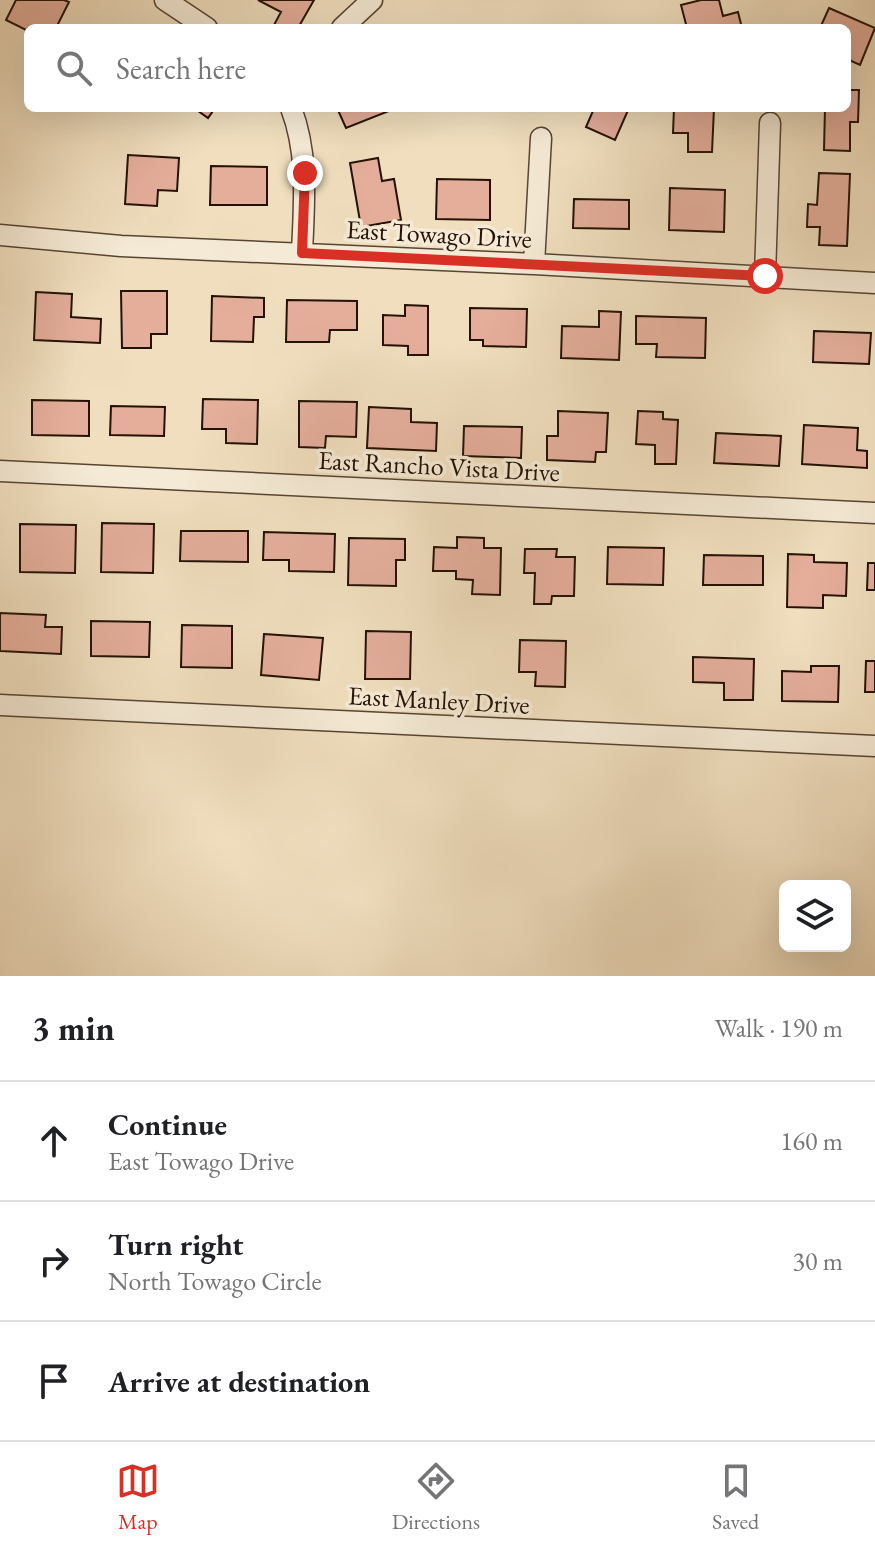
<!DOCTYPE html>
<meta charset="utf-8">
<style>
:root{--surface:#fff;--page:#f6f6f6;--text:#202124;--muted:#757577;--line:#e0e0e0;--accent:#d93025}
body{margin:0;font-family:"EB Garamond",serif;background:var(--page);color:var(--text)}
.controls{position:absolute;right:24px;bottom:24px;display:grid;overflow:hidden;border-radius:12px;box-shadow:0 8px 32px #0002}
.controls button{width:72px;height:72px;display:grid;place-items:center;padding:0;border:0;border-bottom:2px solid var(--line);background:var(--surface);color:var(--text);font:40px sans-serif}
.stop{position:absolute;width:24px;height:24px;margin:-18px;border:6px solid #d93025;border-radius:50%;background:#fff}
.stop.end{background:#d93025;border-color:#fff;box-shadow:0 2px 8px #0008}
.list{margin:0;padding:0;list-style:none}
h2{display:flex;justify-content:space-between;align-items:center;height:104px;margin:0;padding:0 32px;font-size:34px}
h2 small{font-size:26px;font-weight:400;color:var(--muted)}
.list li{display:grid;grid-template-columns:52px 1fr auto;gap:24px;align-items:center;box-sizing:border-box;height:120px;padding:0 32px;border-top:2px solid var(--line)}
.list b{display:block;font-size:30px;white-space:nowrap}
.list p{margin:0;font-size:26px;white-space:nowrap;color:var(--muted)}
.list em{font-size:26px;font-style:normal;color:var(--muted)}
.icon{flex:none;width:44px;height:44px;fill:none;stroke:currentColor;stroke-width:2;stroke-linecap:round;stroke-linejoin:round}
.map{position:relative;flex:none;width:875px;height:976px;overflow:hidden}
.search{position:absolute;background:var(--surface);box-shadow:0 8px 32px #0002;left:24px;right:24px;top:24px;height:88px;display:flex;align-items:center;gap:20px;box-sizing:border-box;padding:0 28px;border-radius:12px;color:var(--muted);font-size:30px}
.sheet{height:464px;background:var(--surface)}
nav{display:flex;justify-content:space-around;align-items:center;box-sizing:border-box;height:112px;border-top:2px solid var(--line);background:var(--surface);font-size:22px;color:var(--muted)}
nav a{display:grid;justify-items:center;gap:4px}
nav .on{color:var(--accent)}
.map>svg:first-child{display:block}
.building{fill:#e4ae9b;stroke:#241204;stroke-width:2}
.lines{fill:none;stroke-linecap:round;stroke-linejoin:round}
.minor-casing{stroke:#574532;stroke-width:23}
.minor{stroke:#f5ead5;stroke-width:20}
.route{stroke:#d93025;stroke-width:10}
.labels{text-anchor:middle;stroke-width:7;stroke-linejoin:round;paint-order:stroke}
.street-label{font-size:26px;fill:#241204;stroke:#f5ead5}
</style>
<div class="map">
<svg width="875" height="976" viewBox="0 0 875 976">
<rect width="100%" height="100%" fill="#f0debe"/>
<filter id="stains"><feTurbulence type="fractalNoise" baseFrequency=".0025" numOctaves="4"/><feColorMatrix values="0 0 0 0 .2 0 0 0 0 .09 0 0 0 0 .02 0 0 0 .5 -.17"/></filter>
<radialGradient id="worn" r=".72"><stop offset=".6" stop-color="#630" stop-opacity="0"/><stop offset="1" stop-color="#630" stop-opacity=".3"/></radialGradient>
<!-- building -->
<path class="building" d="M16,0H64L69,2L56,28H28V31L6,20Z
M258,0H314L298,28H280L274,25L281,12Z
M701,0H719L723,16L738,12L742,28H687L681,5Z
M829,8L875,28L860,65L847,59V28H820Z
M847,90H859L858,122H850V151L824,150L825,108H847Z
M194,108H215L208,118Z
M337,108H388L389,111L346,128Z
M587,108H629L615,140L586,127L593,111Z
M674,108H714L712,152H688V133H673Z
M128,155L179,158L177,191L158,190L157,206L125,204Z
M378,158L382,181L394,179L401,220L361,227L350,163Z
M211,166L267,167V205H210Z
M819,173L850,174L847,246L819,245L820,227H807L808,204L817,205Z
M437,179L490,180V220L436,219Z
M670,188L725,190L724,232L669,230Z
M574,199L629,200V229L573,228Z
M121,291H167V334H151V348H122Z
M36,292L72,294L71,317L101,319L100,343L34,340Z
M212,296L264,298V317H254L253,342L211,341Z
M287,300L357,301V330H330L329,342H286Z
M405,305L428,306V355H408V346L383,345V315L405,316Z
M470,308L527,309L526,347L483,346V340H470Z
M599,311L621,312L619,360L561,358L562,326L599,327Z
M636,316L706,318L705,358L656,357L657,344H636Z
M814,331L871,333L869,364L813,362Z
M203,399L258,400L257,444L226,443V429H202Z
M32,400L89,401V436L32,435Z
M299,401L357,402L356,437L326,436L325,448L299,447Z
M111,406L165,407L164,436L110,435Z
M369,407L411,409V422L437,423L436,451L367,448Z
M558,411L608,413L606,452H596L595,462L547,460V436H558Z
M638,411L663,412V419L678,420L676,464H655V445L636,444Z
M804,425L858,428L857,450L867,451V468L802,464Z
M464,426L522,427L521,458L463,456Z
M716,433L781,436L779,466L714,463Z
M102,523L154,524L153,573L101,572Z
M20,524L76,525L75,573L20,572Z
M181,531H248V562L180,561Z
M264,532L335,534L334,572L289,571V560H263Z
M457,537L484,538V548H501L500,595L472,594L473,580L456,579V571H433L434,547L457,548Z
M349,538L405,539V560H396V586L348,585Z
M608,547L664,548L663,585L607,584Z
M525,549H557L556,557H575L574,596H552L551,604H534L535,573H524Z
M788,554L814,555V562L847,563L846,596L823,595V608L787,607Z
M704,555L763,556V585H703Z
M868,563H875V590H867Z
M0,613L46,615L45,627H62L61,654L0,651Z
M91,621L150,622L149,657L91,656Z
M182,625L232,626V668L181,667Z
M366,631L411,632L410,679H365Z
M264,634L323,638L319,680L261,675Z
M520,640L566,641L565,687L535,686L536,672H519Z
M693,657L754,659L753,700H724V683L693,682Z
M866,661H875V692H865Z
M811,666H839L838,702L782,701V671L811,672Z"/>
<g class="lines">
<!-- minor casing -->
<g class="minor-casing">
<path id="minor" d="M165,0L207,28
M342,28L372,0
M291,108C309,155 304,204 302,253
M0,235L121,246L534,264L875,283
M534,264L541,138
M765,276L770,123
M0,471L875,513
M0,705L875,746"/>
</g>
<!-- minor -->
<use href="#minor" class="minor"/>
</g>
<g class="lines">
<!-- route -->
<path class="route" d="M305,173L302,253L765,276"/>
</g>
<g class="labels">
<!-- street labels -->
<g class="street-label">
<text transform="translate(439 234) rotate(3)" y="9">East Towago Drive</text>
<text transform="translate(439 466) rotate(3)" y="9">East Rancho Vista Drive</text>
<text transform="translate(439 700) rotate(3)" y="9">East Manley Drive</text>
</g>
</g>
<rect width="100%" height="100%" filter="url(#stains)"/>
<rect width="100%" height="100%" fill="url(#worn)"/>
</svg>
<div class="controls">
<button><svg class="icon" aria-label="layers" viewBox="0 0 24 24"><path d="M12 4l9 5-9 5-9-5zM3 14l9 5 9-5"/></svg></button>
</div>
<div class="stop" style="left:765px;top:276px"></div>
<div class="stop end" style="left:305px;top:173px"></div>
<div class="search"><svg class="icon" aria-label="search" viewBox="0 0 24 24"><circle cx="10" cy="10" r="6"/><path d="M15 15l6 6"/></svg>Search here</div>
</div>
<section class="sheet">
<h2>3 min<small>Walk · 190 m</small></h2>
<ul class="list">
<li><svg class="icon" aria-label="ahead" viewBox="0 0 24 24"><path d="M12 20V5M6 11l6-6 6 6"/></svg><div><b>Continue</b><p>East Towago Drive</p></div><em>160 m</em></li>
<li><svg class="icon" aria-label="right" viewBox="0 0 24 24"><path d="M7 20v-9h11M14 6l5 5-5 5"/></svg><div><b>Turn right</b><p>North Towago Circle</p></div><em>30 m</em></li>
<li><svg class="icon" aria-label="arrive" viewBox="0 0 24 24"><path d="M6 21V4h12l-3 4 3 4H6"/></svg><div><b>Arrive at destination</b></div></li>
</ul>
</section>
<nav>
<a class="on"><svg class="icon" aria-label="map" viewBox="0 0 24 24"><path d="M3 6l6-2 6 2 6-2v14l-6 2-6-2-6 2zM9 4v14M15 6v14"/></svg>Map</a>
<a><svg class="icon" aria-label="directions" viewBox="0 0 24 24"><path d="M12 3l9 9-9 9-9-9zM9 14v-3h6M13 9l2 2-2 2"/></svg>Directions</a>
<a><svg class="icon" aria-label="saved" viewBox="0 0 24 24"><path d="M7 4h10v16l-5-4-5 4z"/></svg>Saved</a>
</nav>
